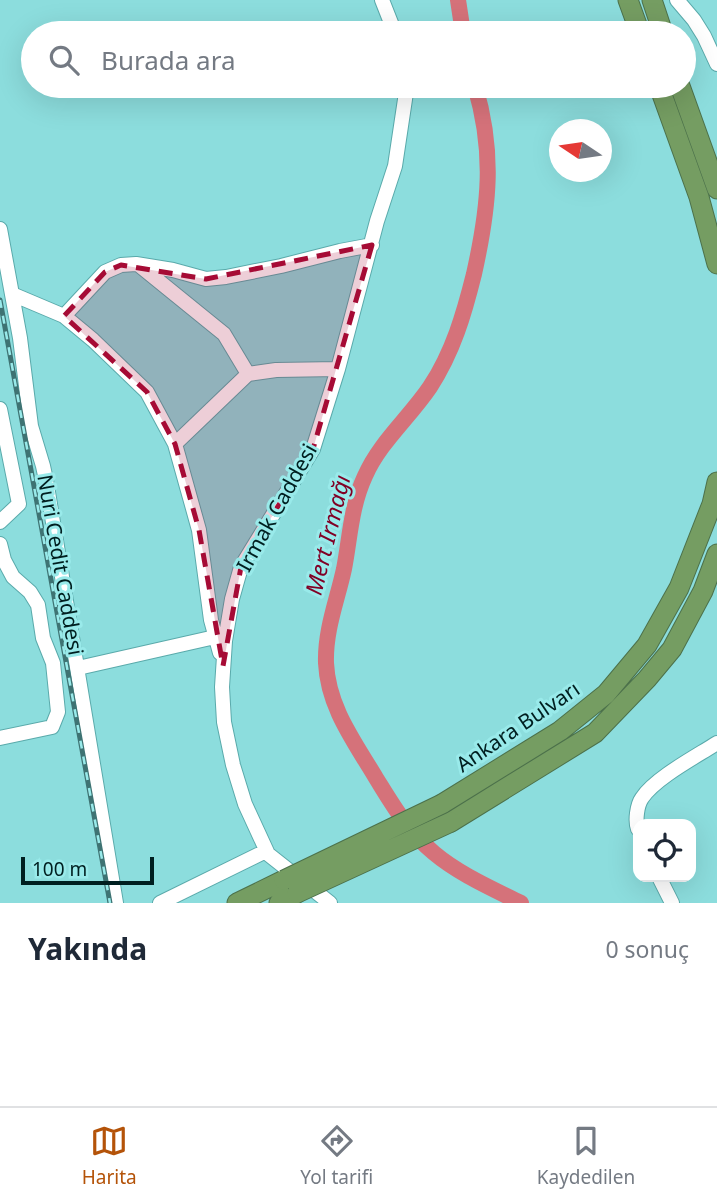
<!DOCTYPE html>
<html lang="tr">
<meta charset="utf-8">
<style>
:root{--surface:#fff;--page:#f2f2f3;--text:#1f2937;--muted:#747a83;--line:#e0e1e3;--accent:#b45309}
body{margin:0;font-family:"Noto Sans",sans-serif;background:var(--page);color:var(--text)}
.controls{position:absolute;right:21px;bottom:21px;display:grid;overflow:hidden;border-radius:14px;box-shadow:0 7px 28px #0002}
.controls button{width:63px;height:63px;display:grid;place-items:center;padding:0;border:0;border-bottom:2px solid var(--line);background:var(--surface);color:var(--text);font:35px sans-serif}
.compass{position:absolute;left:549px;top:119px;width:63px;height:63px;border-radius:50%;background:var(--surface);box-shadow:0 7px 28px #0002;rotate:283deg}
.scale{position:absolute;left:21px;bottom:18px;width:133px;box-sizing:border-box;padding-left:7px;border:4px solid #001f20;border-top:0;font-size:19px;line-height:24px;white-space:nowrap;color:#001f20;-webkit-text-stroke:5px #99eaea;paint-order:stroke}
.list{margin:0;padding:0;list-style:none}
h2{display:flex;justify-content:space-between;align-items:center;height:91px;margin:0;padding:0 28px;font-size:30px}
h2 small{font-size:23px;font-weight:400;color:var(--muted)}
.icon{flex:none;width:38px;height:38px;fill:none;stroke:currentColor;stroke-width:2;stroke-linecap:round;stroke-linejoin:round}
.map{position:relative;flex:none;width:717px;height:903px;overflow:hidden}
.search{position:absolute;background:var(--surface);box-shadow:0 7px 28px #0002;left:21px;right:21px;top:21px;height:77px;display:flex;align-items:center;gap:18px;box-sizing:border-box;padding:0 24px;border-radius:38px;color:var(--muted);font-size:26px}
.sheet{height:203px;background:var(--surface)}
nav{display:flex;justify-content:space-around;align-items:center;box-sizing:border-box;height:98px;border-top:2px solid var(--line);background:var(--surface);font-size:19px;color:var(--muted)}
nav a{display:grid;justify-items:center;gap:4px}
nav .on{color:var(--accent)}
.map>svg:first-child{display:block}
.lines{fill:none;stroke-linecap:round;stroke-linejoin:round}
.river{stroke:#d5727a;stroke-width:16}
.minor-casing{stroke:#5aaaab;stroke-width:16}
.highway-casing{stroke:#4c714b;stroke-width:21}
.minor{stroke:#fff;stroke-width:14}
.highway{stroke:#759d62;stroke-width:19}
.rail-casing{stroke:#3e7373;stroke-width:5}
.rail{stroke:#99eaea;stroke-width:2.5;stroke-dasharray:8;stroke-linecap:butt}
.highway-bridge-casing{stroke:#4c714b;stroke-width:21;stroke-linecap:butt}
.highway-bridge{stroke:#759d62;stroke-width:19}
.marked{fill:#a60b35;fill-opacity:0.2;stroke:#a60b35;stroke-width:5;stroke-dasharray:14 9;stroke-linejoin:round}
.labels{text-anchor:middle;stroke-width:6;stroke-linejoin:round;paint-order:stroke}
.street-label{font-size:21px;fill:#001f20;stroke:#99eaea}
.water-label{font-size:23px;font-style:italic;fill:#810025;stroke:#99eaea}
</style>
<div class="map">
<svg width="717" height="903" viewBox="0 0 717 903">
<rect width="100%" height="100%" fill="#8cdddd"/>
<g class="lines">
<!-- river -->
<path class="river" d="M458,0L463,33
M475,86C495,153 489,207 474,274C464,314 453,352 430,387C409,418 380,442 365,476C351,506 350,538 344,569C337,601 325,630 326,663C328,707 354,741 376,778C394,807 407,830 434,853C459,874 491,888 521,903"/>
<!-- minor casing -->
<g class="minor-casing">
<path id="minor" d="M382,0L395,33
M677,0L694,20L704,36L717,64
M0,229L20,338L31,426L43,466L46,480L116,903
M139,265L224,334L248,374
M12,294L64,316L93,340L147,392L175,444L199,530L211,620L220,653
M64,316L105,272L121,265L136,264L173,270L206,279L226,277L281,266L340,251L372,245
M0,409L19,504L0,522
M175,444L248,374L276,370L338,369
M0,544L4,560L13,577L30,592L38,605L43,638L53,663L58,712L52,727L0,738
M78,668L215,637
M638,829C635,821 637,805 642,798C655,778 697,756 717,743
M659,877L672,903
M160,903L266,851
M330,903L268,854L245,804L233,765L224,722L222,687L225,641L232,599L241,567L313,449L338,369L377,221L395,166L407,86"/>
</g>
<!-- highway casing -->
<g class="highway-casing">
<path id="highway" d="M628,0L640,33
M652,0L663,33
M659,86L699,197L717,264
M680,86L717,189
M442,804L560,731L606,694L647,645L679,588L712,504L717,482
M451,822L595,733L647,679L672,649L703,591L717,554
M237,903L284,880
M279,903L297,893"/>
</g>
<!-- minor -->
<use href="#minor" class="minor"/>
<!-- highway -->
<use href="#highway" class="highway"/>
<!-- rail casing -->
<g class="rail-casing">
<path id="rail" d="M0,300L110,903"/>
</g>
<!-- rail -->
<use href="#rail" class="rail"/>
<!-- highway-bridge casing -->
<g class="highway-bridge-casing">
<path id="highway-bridge" d="M284,880L442,804
M297,893L451,822"/>
</g>
<!-- highway-bridge -->
<use href="#highway-bridge" class="highway-bridge"/>
</g>
<!-- marked area -->
<path class="marked" d="M372,245L313,449L241,567L223,666L199,530L175,444L147,392L64,316L105,272L121,265L206,279Z"/>
<g class="labels">
<!-- street labels -->
<g class="street-label">
<text transform="translate(277 508) rotate(-61)" y="7">Irmak Caddesi</text>
<text transform="translate(60 565) rotate(80)" y="7">Nuri Cedit Caddesi</text>
<text transform="translate(518 727) rotate(-34)" y="7">Ankara Bulvarı</text>
</g>
<!-- water labels -->
<g class="water-label">
<text transform="translate(328 535) rotate(-76)" y="8">Mert Irmağı</text>
</g>
</g>
</svg>
<div class="controls">
<button><svg class="icon" aria-label="locate" viewBox="0 0 24 24"><circle cx="12" cy="12" r="6"/><path d="M12 2v4M12 18v4M2 12h4M18 12h4"/></svg></button>
</div>
<svg class="compass" viewBox="-18 -18 36 36"><path d="M0-13l5 13h-10z" fill="#e53935"/><path d="M0 13l5-13h-10z" fill="#747a83"/></svg>
<div class="scale">100 m</div>
<div class="search"><svg class="icon" aria-label="search" viewBox="0 0 24 24"><circle cx="10" cy="10" r="6"/><path d="M15 15l6 6"/></svg>Burada ara</div>
</div>
<section class="sheet">
<h2>Yakında<small>0 sonuç</small></h2>
<ul class="list">
</ul>
</section>
<nav>
<a class="on"><svg class="icon" aria-label="map" viewBox="0 0 24 24"><path d="M3 6l6-2 6 2 6-2v14l-6 2-6-2-6 2zM9 4v14M15 6v14"/></svg>Harita</a>
<a><svg class="icon" aria-label="directions" viewBox="0 0 24 24"><path d="M12 3l9 9-9 9-9-9zM9 14v-3h6M13 9l2 2-2 2"/></svg>Yol tarifi</a>
<a><svg class="icon" aria-label="saved" viewBox="0 0 24 24"><path d="M7 4h10v16l-5-4-5 4z"/></svg>Kaydedilen</a>
</nav>
